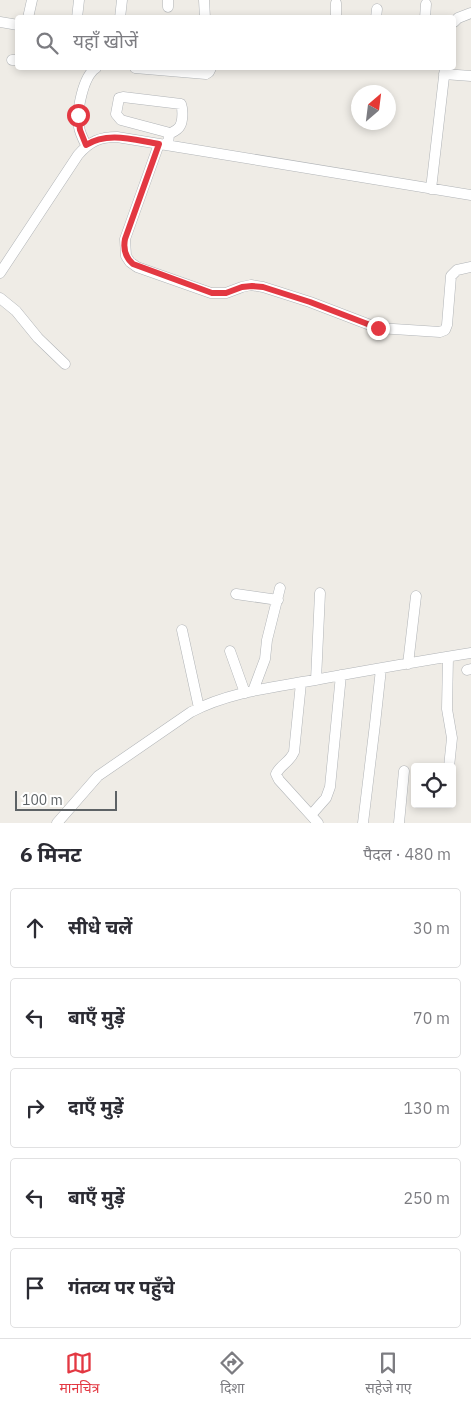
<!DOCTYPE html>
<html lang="hi">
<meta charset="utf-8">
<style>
:root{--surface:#fff;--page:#f7f7f7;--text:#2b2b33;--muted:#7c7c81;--line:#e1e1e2;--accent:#e33842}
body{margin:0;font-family:"IBM Plex Sans","Noto Sans Devanagari",sans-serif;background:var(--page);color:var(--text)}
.controls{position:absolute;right:15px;bottom:15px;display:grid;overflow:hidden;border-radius:5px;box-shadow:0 2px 8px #0003}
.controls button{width:45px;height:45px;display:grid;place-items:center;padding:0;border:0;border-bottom:1px solid var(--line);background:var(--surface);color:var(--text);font:25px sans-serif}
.compass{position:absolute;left:351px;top:85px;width:45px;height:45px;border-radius:50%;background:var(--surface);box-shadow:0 2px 8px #0003;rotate:28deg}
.scale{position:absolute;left:15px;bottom:12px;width:102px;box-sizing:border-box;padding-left:5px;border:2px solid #5d6265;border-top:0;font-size:14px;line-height:18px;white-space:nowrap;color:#5d6265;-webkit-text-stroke:4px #fff;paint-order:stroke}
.stop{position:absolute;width:15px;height:15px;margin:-11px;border:4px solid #e33842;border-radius:50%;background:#fff}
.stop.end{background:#e33842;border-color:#fff;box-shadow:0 1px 5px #0008}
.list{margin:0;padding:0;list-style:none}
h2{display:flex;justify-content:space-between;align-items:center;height:65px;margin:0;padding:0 20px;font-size:21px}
h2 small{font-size:16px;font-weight:400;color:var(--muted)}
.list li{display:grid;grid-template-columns:32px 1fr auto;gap:15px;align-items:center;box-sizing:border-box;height:80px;margin:0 10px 10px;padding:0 10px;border:1px solid var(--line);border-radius:5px}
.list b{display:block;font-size:19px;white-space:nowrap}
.list em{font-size:16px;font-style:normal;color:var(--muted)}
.icon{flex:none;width:28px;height:28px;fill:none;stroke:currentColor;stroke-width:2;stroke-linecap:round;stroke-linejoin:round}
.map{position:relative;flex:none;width:471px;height:823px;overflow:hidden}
.search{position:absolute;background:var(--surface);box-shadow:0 2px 8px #0003;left:15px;right:15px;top:15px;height:55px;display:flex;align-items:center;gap:12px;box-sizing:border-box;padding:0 18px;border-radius:5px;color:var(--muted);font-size:19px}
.sheet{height:515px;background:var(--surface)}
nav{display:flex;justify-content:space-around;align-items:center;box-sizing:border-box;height:70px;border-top:1px solid var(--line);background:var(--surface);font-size:14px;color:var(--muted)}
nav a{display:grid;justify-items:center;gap:2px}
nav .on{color:var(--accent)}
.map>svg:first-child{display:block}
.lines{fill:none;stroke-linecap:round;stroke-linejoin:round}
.minor-casing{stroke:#b1b4b7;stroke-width:11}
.minor{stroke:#fff;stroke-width:10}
.route{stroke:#e33842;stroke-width:6}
</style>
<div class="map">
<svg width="471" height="823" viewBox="0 0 471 823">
<rect width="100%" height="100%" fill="#efece6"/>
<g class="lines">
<!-- minor casing -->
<g class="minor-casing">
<path id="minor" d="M204,0L205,18
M168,7V0
M28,18L32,0
M77,18L79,0
M120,18L122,0
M336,18V3
M376,18L377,9
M425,18L426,4
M0,22L18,25
M454,22L458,18L471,13
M12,60H18
M135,68L206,74L209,72L211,68
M444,74L471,76
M159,144L125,239L126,256L130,262L137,267L211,293H226L242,287L251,285L263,287L310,302L378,328L440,332L445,330L447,325L451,276L457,270L471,267
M86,145C83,139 80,133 79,127C76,112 83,76 96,68
M168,145L169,134C173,132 178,130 180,126C183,121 183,109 181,104L123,97L119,98L116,114L121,120L170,133
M431,189L445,68
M0,273L78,155C90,141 100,137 117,137L471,195
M0,298L16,311L38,338L65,364
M236,594L278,600
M182,630L199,708
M230,651L245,693
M448,657L447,709L452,738L449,767
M408,664L416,596
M467,670L471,669
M316,680L320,593
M301,683L294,752C290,762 280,765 276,774L279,780L318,823
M253,691L265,659L267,640L280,588
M311,815L326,798L330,787L341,675
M57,823L98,776L191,712C231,691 277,687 320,679C370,670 421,661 471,653
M363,823L375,724L381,669
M399,823L404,771"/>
</g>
<!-- minor -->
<use href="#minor" class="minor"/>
</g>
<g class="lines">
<!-- route -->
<path class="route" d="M78,115L80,130L86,145C108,131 134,140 159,144L125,239C123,249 125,257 133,264L212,293H226L242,287L252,286L263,287L310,302L378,328"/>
</g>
</svg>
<div class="controls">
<button><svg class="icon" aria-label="locate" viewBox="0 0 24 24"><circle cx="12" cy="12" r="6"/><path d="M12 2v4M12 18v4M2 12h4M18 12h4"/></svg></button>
</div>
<svg class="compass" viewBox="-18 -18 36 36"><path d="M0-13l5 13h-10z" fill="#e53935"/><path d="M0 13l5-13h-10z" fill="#7c7c81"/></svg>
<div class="scale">100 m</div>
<div class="stop" style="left:78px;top:115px"></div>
<div class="stop end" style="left:378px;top:328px"></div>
<div class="search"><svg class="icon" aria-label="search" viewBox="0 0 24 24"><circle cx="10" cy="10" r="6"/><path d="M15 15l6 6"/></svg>यहाँ खोजें</div>
</div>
<section class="sheet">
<h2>6 मिनट<small>पैदल · 480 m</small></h2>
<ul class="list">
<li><svg class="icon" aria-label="ahead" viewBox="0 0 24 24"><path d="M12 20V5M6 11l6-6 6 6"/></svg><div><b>सीधे चलें</b></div><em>30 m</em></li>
<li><svg class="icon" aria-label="left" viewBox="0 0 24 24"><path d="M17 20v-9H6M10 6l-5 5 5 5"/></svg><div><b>बाएँ मुड़ें</b></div><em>70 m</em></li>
<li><svg class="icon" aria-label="right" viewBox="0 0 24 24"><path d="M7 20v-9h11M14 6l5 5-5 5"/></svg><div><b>दाएँ मुड़ें</b></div><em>130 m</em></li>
<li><svg class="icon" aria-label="left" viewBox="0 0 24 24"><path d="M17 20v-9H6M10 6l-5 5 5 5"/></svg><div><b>बाएँ मुड़ें</b></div><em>250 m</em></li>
<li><svg class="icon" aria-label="arrive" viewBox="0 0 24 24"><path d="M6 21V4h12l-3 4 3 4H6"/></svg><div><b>गंतव्य पर पहुँचे</b></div></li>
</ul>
</section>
<nav>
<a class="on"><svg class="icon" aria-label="map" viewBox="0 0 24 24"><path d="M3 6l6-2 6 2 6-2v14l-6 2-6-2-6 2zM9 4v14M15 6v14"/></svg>मानचित्र</a>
<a><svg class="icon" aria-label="directions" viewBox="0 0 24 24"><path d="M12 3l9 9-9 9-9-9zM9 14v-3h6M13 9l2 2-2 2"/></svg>दिशा</a>
<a><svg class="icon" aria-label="saved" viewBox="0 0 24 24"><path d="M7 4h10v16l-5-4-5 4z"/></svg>सहेजे गए</a>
</nav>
